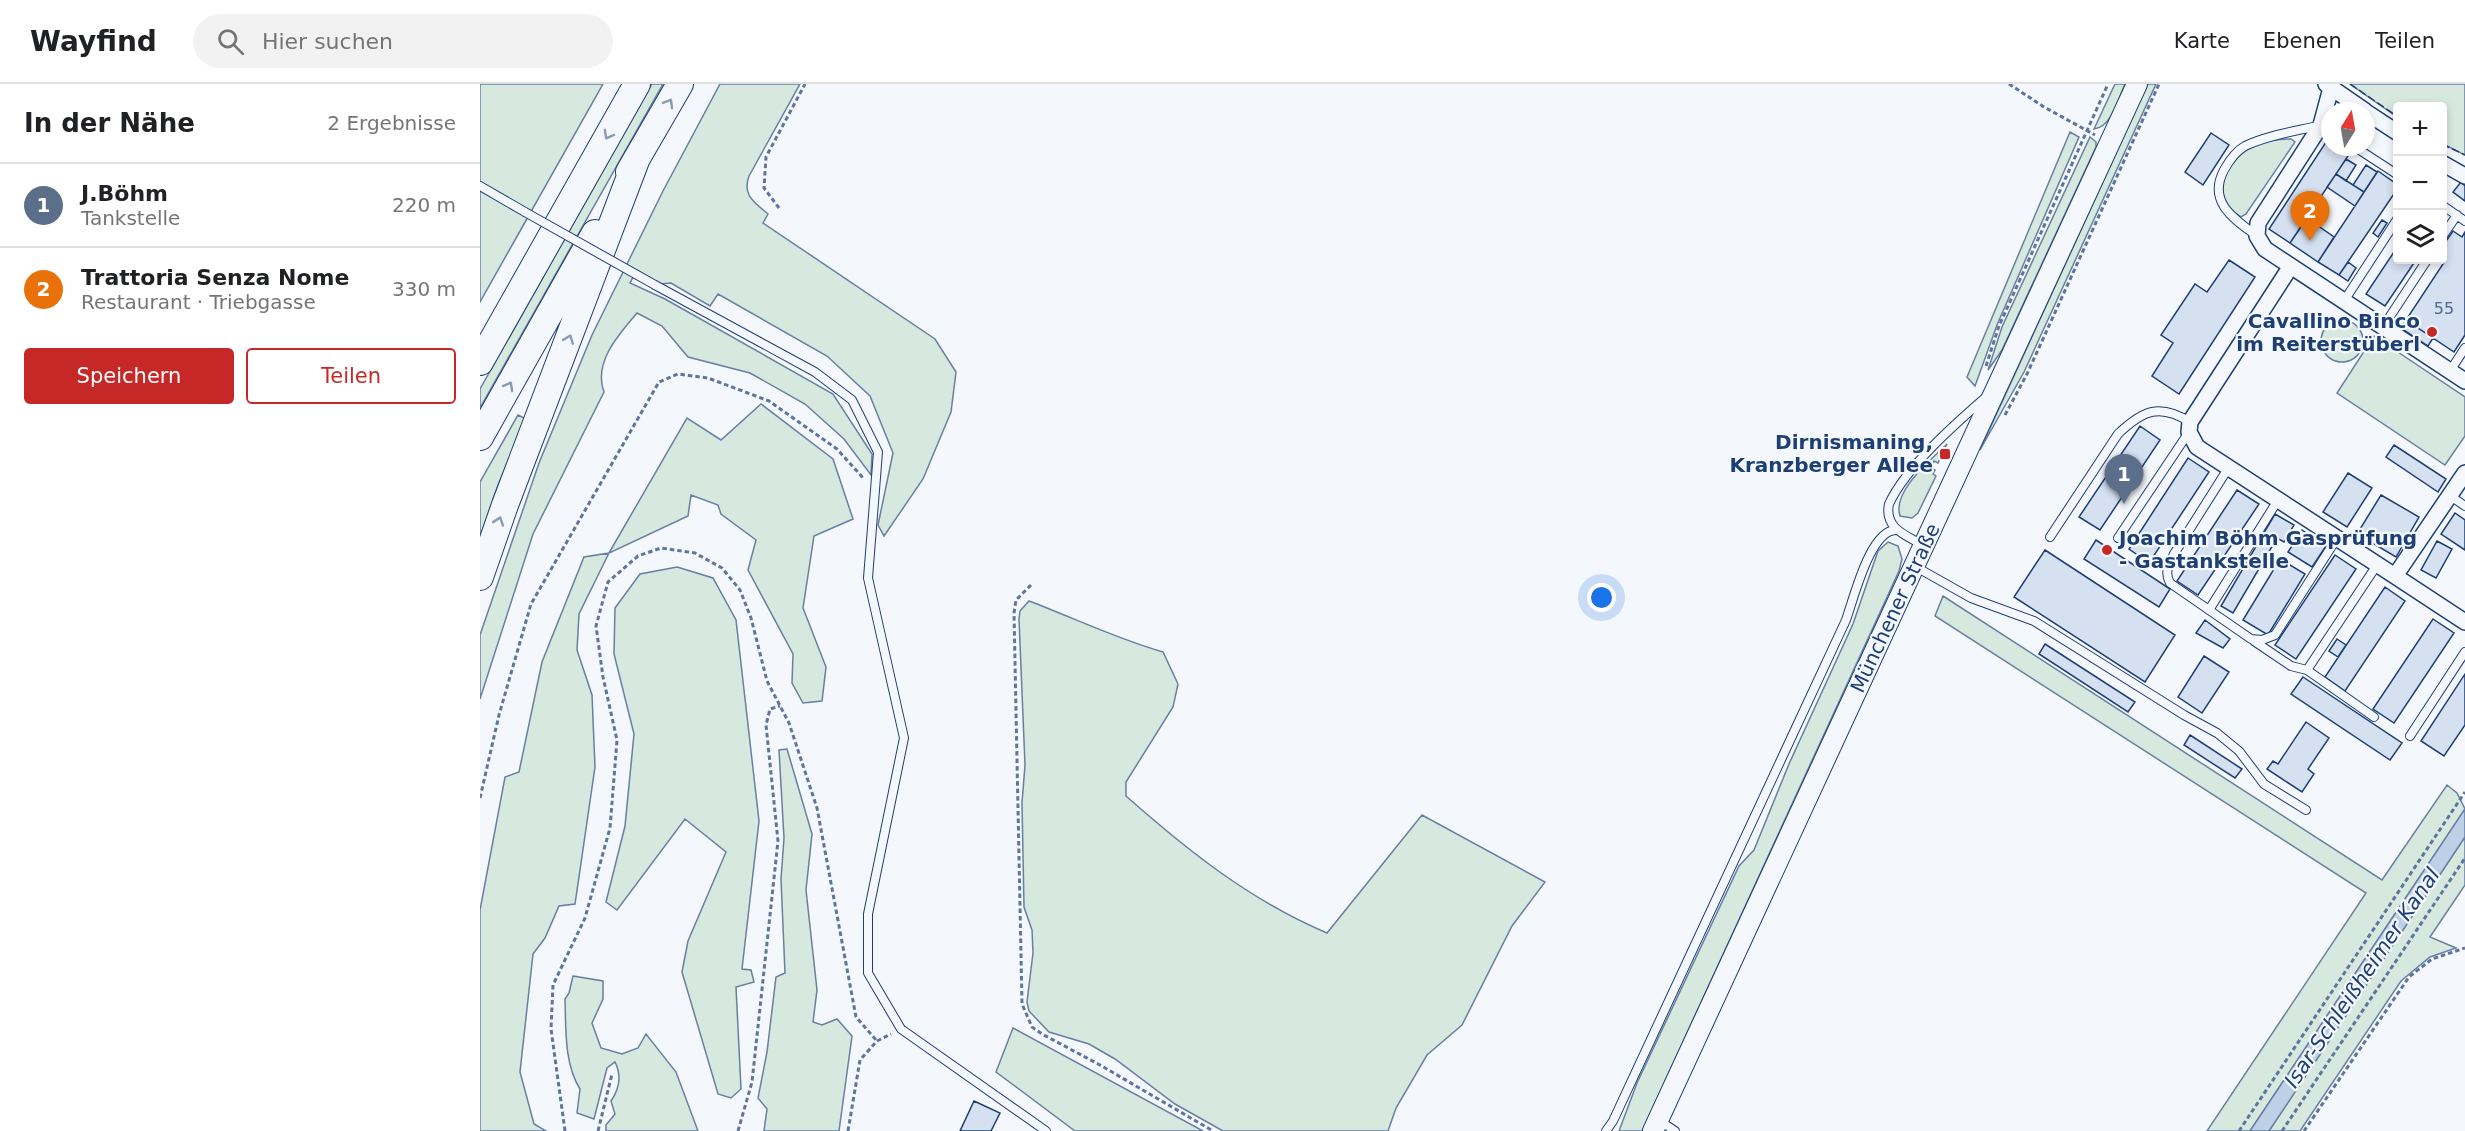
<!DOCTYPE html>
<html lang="de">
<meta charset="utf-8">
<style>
:root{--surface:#fff;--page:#f2f2f2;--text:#202124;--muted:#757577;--line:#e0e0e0;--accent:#c62828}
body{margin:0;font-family:"DejaVu Sans",sans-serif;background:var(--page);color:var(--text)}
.controls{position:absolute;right:18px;top:18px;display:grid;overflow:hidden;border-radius:6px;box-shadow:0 3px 9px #0003}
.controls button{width:54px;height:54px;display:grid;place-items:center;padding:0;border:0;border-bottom:2px solid var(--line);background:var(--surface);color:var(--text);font:30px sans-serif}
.compass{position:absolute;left:1841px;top:18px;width:54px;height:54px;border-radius:50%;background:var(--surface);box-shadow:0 3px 9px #0003;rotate:11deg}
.you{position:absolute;left:1122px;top:514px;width:21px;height:21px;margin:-15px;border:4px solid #fff;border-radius:50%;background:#1a73e8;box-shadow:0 0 0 9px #1a73e833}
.badge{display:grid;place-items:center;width:39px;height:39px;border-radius:50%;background:var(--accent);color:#fff;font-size:20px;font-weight:700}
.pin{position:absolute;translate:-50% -50px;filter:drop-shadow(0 2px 3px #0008)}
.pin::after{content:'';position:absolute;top:32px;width:21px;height:18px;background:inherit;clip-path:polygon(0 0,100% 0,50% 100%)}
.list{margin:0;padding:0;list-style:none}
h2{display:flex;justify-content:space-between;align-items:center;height:78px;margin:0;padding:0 24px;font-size:26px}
h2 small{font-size:20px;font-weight:400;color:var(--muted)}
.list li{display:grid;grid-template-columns:39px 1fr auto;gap:18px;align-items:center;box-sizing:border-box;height:84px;padding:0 24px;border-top:2px solid var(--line)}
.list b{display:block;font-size:22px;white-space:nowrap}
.list p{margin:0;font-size:20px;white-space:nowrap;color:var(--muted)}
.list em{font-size:20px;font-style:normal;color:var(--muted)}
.actions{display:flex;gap:12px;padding:18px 24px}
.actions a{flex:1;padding:14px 0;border:2px solid var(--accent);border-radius:6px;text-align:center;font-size:21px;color:var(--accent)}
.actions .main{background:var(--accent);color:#fff}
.icon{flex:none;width:33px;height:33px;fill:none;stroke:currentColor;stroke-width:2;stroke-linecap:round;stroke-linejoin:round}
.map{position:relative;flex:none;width:1985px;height:1047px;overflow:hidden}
header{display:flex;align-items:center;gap:36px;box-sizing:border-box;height:84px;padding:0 30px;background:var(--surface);border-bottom:2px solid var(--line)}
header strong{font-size:28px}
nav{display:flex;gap:33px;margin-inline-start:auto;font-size:21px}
.search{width:420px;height:54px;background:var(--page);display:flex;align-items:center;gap:15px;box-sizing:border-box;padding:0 21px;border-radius:33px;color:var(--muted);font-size:22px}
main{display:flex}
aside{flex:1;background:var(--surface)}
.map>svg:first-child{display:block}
.green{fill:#d7e8df;stroke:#687fa3;stroke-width:1.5}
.water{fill:#bed0e5;stroke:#687fa3;stroke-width:1.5}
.building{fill:#d5e0f0;stroke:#1d3f73;stroke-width:1.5}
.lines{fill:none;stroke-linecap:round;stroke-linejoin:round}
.lane-casing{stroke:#1d3f73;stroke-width:10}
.street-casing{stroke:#1d3f73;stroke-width:18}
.secondary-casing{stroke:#1d3f73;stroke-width:22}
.highway-casing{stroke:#1d3f73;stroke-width:28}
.path{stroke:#5e769c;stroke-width:3;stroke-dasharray:4.5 3;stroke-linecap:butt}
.lane{stroke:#f4f7fb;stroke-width:8}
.street{stroke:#f4f7fb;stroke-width:15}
.secondary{stroke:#f4f7fb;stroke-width:20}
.highway{stroke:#f4f7fb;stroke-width:26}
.lane-bridge-casing{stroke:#1d3f73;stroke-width:10;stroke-linecap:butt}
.lane-bridge{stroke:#f4f7fb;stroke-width:8}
.fence{stroke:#1d3f73;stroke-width:1.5;stroke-dasharray:8 3;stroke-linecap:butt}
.oneway{stroke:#889bb7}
.poi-dot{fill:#c62828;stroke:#f4f7fb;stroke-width:2}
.labels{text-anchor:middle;stroke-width:4.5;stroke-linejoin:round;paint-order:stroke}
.number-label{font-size:16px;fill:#4b6792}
.poi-label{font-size:20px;font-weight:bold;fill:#1d3f73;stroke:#f4f7fb;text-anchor:end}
.street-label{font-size:20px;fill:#1d3f73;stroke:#f4f7fb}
.water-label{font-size:21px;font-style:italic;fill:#1d3f73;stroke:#f4f7fb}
</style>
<header>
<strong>Wayfind</strong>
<div class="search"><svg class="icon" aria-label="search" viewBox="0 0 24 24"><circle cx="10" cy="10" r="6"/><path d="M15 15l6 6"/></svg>Hier suchen</div>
<nav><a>Karte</a><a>Ebenen</a><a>Teilen</a></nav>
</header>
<main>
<aside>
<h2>In der Nähe<small>2 Ergebnisse</small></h2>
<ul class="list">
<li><span class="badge" style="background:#5c6f8a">1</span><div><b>J.Böhm</b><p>Tankstelle</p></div><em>220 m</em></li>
<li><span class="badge" style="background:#e8710a">2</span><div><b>Trattoria Senza Nome</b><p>Restaurant · Triebgasse</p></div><em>330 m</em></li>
</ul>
<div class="actions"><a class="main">Speichern</a><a>Teilen</a></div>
</aside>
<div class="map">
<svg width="1985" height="1047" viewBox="0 0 1985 1047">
<rect width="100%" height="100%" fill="#f4f7fb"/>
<!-- green -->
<path class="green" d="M0,0H123L0,218Z
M172,0H183L0,324V305Z
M240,0H320L269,92C262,111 274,118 288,130L283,139L455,255L476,288L471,328L443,395L404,452L398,441L413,369L390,312L347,272L238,210L230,222L191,199L180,200L157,186L150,199L185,215L353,310L392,370L391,391L364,355L325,320L270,289L208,273L182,242L157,229C138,251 113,279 124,308L53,450L0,615V551L59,379L112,251L183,107Z
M1635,0H1645C1638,15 1632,43 1614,45Z
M1668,0H1676L1544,288L1500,366Z
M1870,0H1985V71L1963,60L1962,22H1918L1917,33Z
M1590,48L1599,53L1517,241L1495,302L1487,293Z
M1610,53L1616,58V63L1522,266L1508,286L1522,243Z
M1811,55L1815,58L1766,130L1761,133C1726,112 1747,73 1778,60C1789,56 1800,55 1811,55Z
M1841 257a21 21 0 1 1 42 0a21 21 0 1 1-42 0Z
M1894,252L1985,313V352L1965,381L1857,309Z
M281,320L353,375L373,435L334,452L323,524L346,583L342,617L323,619L312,599L313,570L268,486L276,456L241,430L238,421L211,411L208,432L129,469L99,530L97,566L112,611L115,683L95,820L79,822L65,854L53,870L40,988L54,1040L66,1047H0V826L25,693L39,688L62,578L104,473L129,469L207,334L241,356Z
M38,331L46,335L18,401L0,453V398Z
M1467,360L1458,379L1454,377L1451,384L1455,386L1453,390L1456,392L1438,429L1432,434L1420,432C1412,407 1451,376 1467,360Z
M1408,458L1418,462L1422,475L1419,487L1162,1047H1139L1157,999L1259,782L1274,766L1309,680L1373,540L1398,467Z
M197,483L233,494L256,536L279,737L262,885L271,886L274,898L256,903L261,1005L251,1014L238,1010L202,888L208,857L246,768L205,735L137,826L126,818L145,742L154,650L134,570L135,524L160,490Z
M1463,512L1902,796L1967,701L1977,709L1985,725L1770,1047H1727L1886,809L1455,532Z
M549,517C594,534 637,555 683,568L698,600L693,623L646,698V712C707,766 771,817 847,849L942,731L1065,798L1032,842L982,941L947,971L916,1024L908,1047H743L695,1020L635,975L609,960L569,948L549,927L547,918L553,869L552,846L544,823L542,719L545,681L539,535L540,527Z
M307,665L332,750L326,806L337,906L333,938L342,941L357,935L372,952L359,1047H284L287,1025L278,1014L287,968L296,893L305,889L301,795L304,754L299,666Z
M1985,753V801L1950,853L1976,864L1950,873L1921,897L1820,1047H1789Z
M93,892L123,897V915L112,939L121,964L142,970L158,964L166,950L196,988L218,1047H126V1041L135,1030L131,1017C140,1004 142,992 135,978L127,984L114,1035L97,1029L100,1005C84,980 86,944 85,915L89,909Z
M533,944L723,1047H595L516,988Z"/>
<!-- water -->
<path class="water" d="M1985,725V753L1789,1047H1770Z"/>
<!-- building -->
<path class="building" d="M1731,49L1749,61L1723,101L1705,88Z
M1848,55L1850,63H1860L1870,69L1810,159L1789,145Z
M1866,75L1876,81L1866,97L1856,90Z
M1886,81L1897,88L1884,108L1873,101Z
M1898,87L1918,101V104L1859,191L1838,178Z
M1856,90L1884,108L1875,122L1847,103Z
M1981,98L1985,102V117L1973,108Z
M1827,134L1854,153L1838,178L1810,159Z
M1902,136L1907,139L1898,153L1893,149Z
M1973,147L1982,153L1985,148V251L1974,268L1926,236L1965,177L1962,176V163Z
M1918,162V176H1936L1905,222L1886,210Z
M1749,176L1775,193L1699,310L1672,292L1693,259L1681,251L1715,200L1727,208Z
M1868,178L1876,184L1868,197L1859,191Z
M1926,236L1953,254L1948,262L1921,244Z
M1660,342L1680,356L1620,446L1599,433Z
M1914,361L1966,395L1958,408L1906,373Z
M1708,374L1729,388L1669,479L1649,465Z
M1868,389L1892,404L1867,443L1843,428Z
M1757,406L1779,420L1718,511L1697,497Z
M1901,411L1939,433L1916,473L1877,450Z
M1975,429L1985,436V466L1961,450Z
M1795,430L1814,441L1804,458L1797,454L1753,529L1741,522Z
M1822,446L1846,462L1832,483L1808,468Z
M1616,456L1690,505L1679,523L1604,475Z
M1957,457L1972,465L1956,494L1941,486Z
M1565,466L1695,551L1665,598L1534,513Z
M1855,471L1876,485L1816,575L1795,561Z
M1800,475L1825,490L1788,551L1763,536Z
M1905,503L1925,517L1865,607L1845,593Z
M1953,535L1974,549L1914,639L1893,625Z
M1725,536L1750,555L1743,564L1716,549Z
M1857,555L1866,561L1858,573L1849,567Z
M1565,560L1655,618L1648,628L1559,570Z
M1724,572L1749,588L1722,629L1698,613Z
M1985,590V641L1964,672L1941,657Z
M1823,593L1922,659L1910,676L1811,610Z
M1826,638L1849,654L1828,685L1834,690L1822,708L1787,685L1793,677L1798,680Z
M1710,651L1762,685L1755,694L1704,661Z
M494,1017L520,1029L511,1047H480Z"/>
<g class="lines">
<!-- lane casing -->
<g class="lane-casing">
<path id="lane" d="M1875,63L1918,91
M0,102L45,128
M1962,121L1985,137
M1777,152C1754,135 1727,118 1744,86C1749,77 1756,67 1765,62C1788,51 1817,47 1841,41L1850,47
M1962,153L1977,131
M175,201L335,288L372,316L398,368L388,494L424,654L388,830V889L421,945L566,1047
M1864,217L1918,134
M1903,243L1947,176
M1970,287L1985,264
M1749,383L1694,470C1689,480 1684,488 1690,499L1771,555L1782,556L1795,551L1857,454
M1969,411L1985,422
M1570,453L1638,350C1663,326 1680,319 1710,338
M1638,454L1709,348
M1443,461C1425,451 1404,444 1409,420C1426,383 1475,340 1506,313
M1436,483L1491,514L1554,537L1704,631L1737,649L1759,667L1784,700L1826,726
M1729,526L1798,416
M1774,557L1811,582L1827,586L1894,633
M1827,586L1897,481
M1930,652L1985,568
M1180,1037L1195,1047
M1126,1047L1133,1037L1366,536C1374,514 1390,446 1416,446"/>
</g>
<!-- street casing -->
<g class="street-casing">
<path id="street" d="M1846,0L1885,27
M1851,4L1841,41L1778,139L1777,152L1785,165L1985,297
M1886,28L1918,49
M1962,79L1985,92
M1811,182L1710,338L1709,348L1717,363L1915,492L1985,389
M1915,492L1985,538"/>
</g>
<!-- secondary casing -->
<g class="secondary-casing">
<path id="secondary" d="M1173,1047L1657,0"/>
</g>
<!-- highway casing -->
<g class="highway-casing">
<path id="highway" d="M149,88L200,0
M0,278L157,0
M0,353L115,149
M0,493L25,421L157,74"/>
</g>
<!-- path -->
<path class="path" d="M1529,0L1564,23L1615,51
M299,124L284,104L286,73L325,0
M1506,282L1519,242L1628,0
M1525,331L1547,290L1679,0
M551,501L536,516L534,529L542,920L552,943L562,950L620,981L733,1047
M0,714L19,631L51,520L179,298L198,290L228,294L289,317L357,365L384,395
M85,1047L71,945L73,901L105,834L130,744L137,656L123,593L116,542L128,498L158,472L181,464L215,469L242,484L260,506L271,534L287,597L309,639L337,724L376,933L397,957
M118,1047L132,990
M258,1047L272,998L298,757L286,641L290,625L300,622
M368,1047L380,976L397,957L411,950
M1759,1047L1985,708
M1802,1047L1985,774
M1824,1047L1929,893L1952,875L1985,864"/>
<!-- lane -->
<use href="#lane" class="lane"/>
<!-- street -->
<use href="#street" class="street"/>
<!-- secondary -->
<use href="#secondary" class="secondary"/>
<!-- highway -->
<use href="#highway" class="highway"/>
<!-- lane-bridge casing -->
<g class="lane-bridge-casing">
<path id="lane-bridge" d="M45,128L175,201"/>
</g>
<!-- lane-bridge -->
<use href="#lane-bridge" class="lane-bridge"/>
<!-- fence -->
<path class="fence" d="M1870,0L1918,33
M1962,60L1985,71"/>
</g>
<!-- one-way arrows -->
<defs><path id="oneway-chevron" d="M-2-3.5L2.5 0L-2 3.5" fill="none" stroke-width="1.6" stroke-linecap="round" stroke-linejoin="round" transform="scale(1.5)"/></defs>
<g class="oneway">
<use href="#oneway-chevron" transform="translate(189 19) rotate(-60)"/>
<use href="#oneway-chevron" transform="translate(128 51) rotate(119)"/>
<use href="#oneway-chevron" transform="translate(89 255) rotate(-69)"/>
<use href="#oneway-chevron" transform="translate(29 302) rotate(-61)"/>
<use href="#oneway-chevron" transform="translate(19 437) rotate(-71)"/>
</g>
<!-- markers -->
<g class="poi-dot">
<circle cx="1952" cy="248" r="6"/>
<rect x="1459" y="364" width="12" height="12" rx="3"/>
<circle cx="1627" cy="466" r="6"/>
</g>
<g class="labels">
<!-- number labels -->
<g class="number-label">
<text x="1964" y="230">55</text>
</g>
<!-- poi labels -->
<g class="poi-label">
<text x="1940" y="244">Cavallino Binco<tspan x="1940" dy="23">im Reiterstüberl</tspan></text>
<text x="1453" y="365">Dirnismaning,<tspan x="1453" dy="23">Kranzberger Allee</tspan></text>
<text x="1639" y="461" text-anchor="start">Joachim Böhm Gasprüfung<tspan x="1639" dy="23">- Gastankstelle</tspan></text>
</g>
<!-- street labels -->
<g class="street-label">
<text transform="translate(1415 524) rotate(-65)" y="7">Münchener Straße</text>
</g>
<!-- water labels -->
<g class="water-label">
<text transform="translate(1882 894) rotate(-56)" y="7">Isar-Schleißheimer Kanal</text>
</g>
</g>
</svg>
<div class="controls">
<button>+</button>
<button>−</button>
<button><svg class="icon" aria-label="layers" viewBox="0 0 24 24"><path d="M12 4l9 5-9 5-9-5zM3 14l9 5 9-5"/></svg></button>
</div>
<svg class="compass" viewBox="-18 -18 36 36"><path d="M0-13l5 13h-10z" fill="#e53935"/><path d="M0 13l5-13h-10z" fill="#757577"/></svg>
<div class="you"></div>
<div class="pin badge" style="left:1644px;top:420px;background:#5c6f8a">1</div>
<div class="pin badge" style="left:1830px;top:157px;background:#e8710a">2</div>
</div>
</main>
